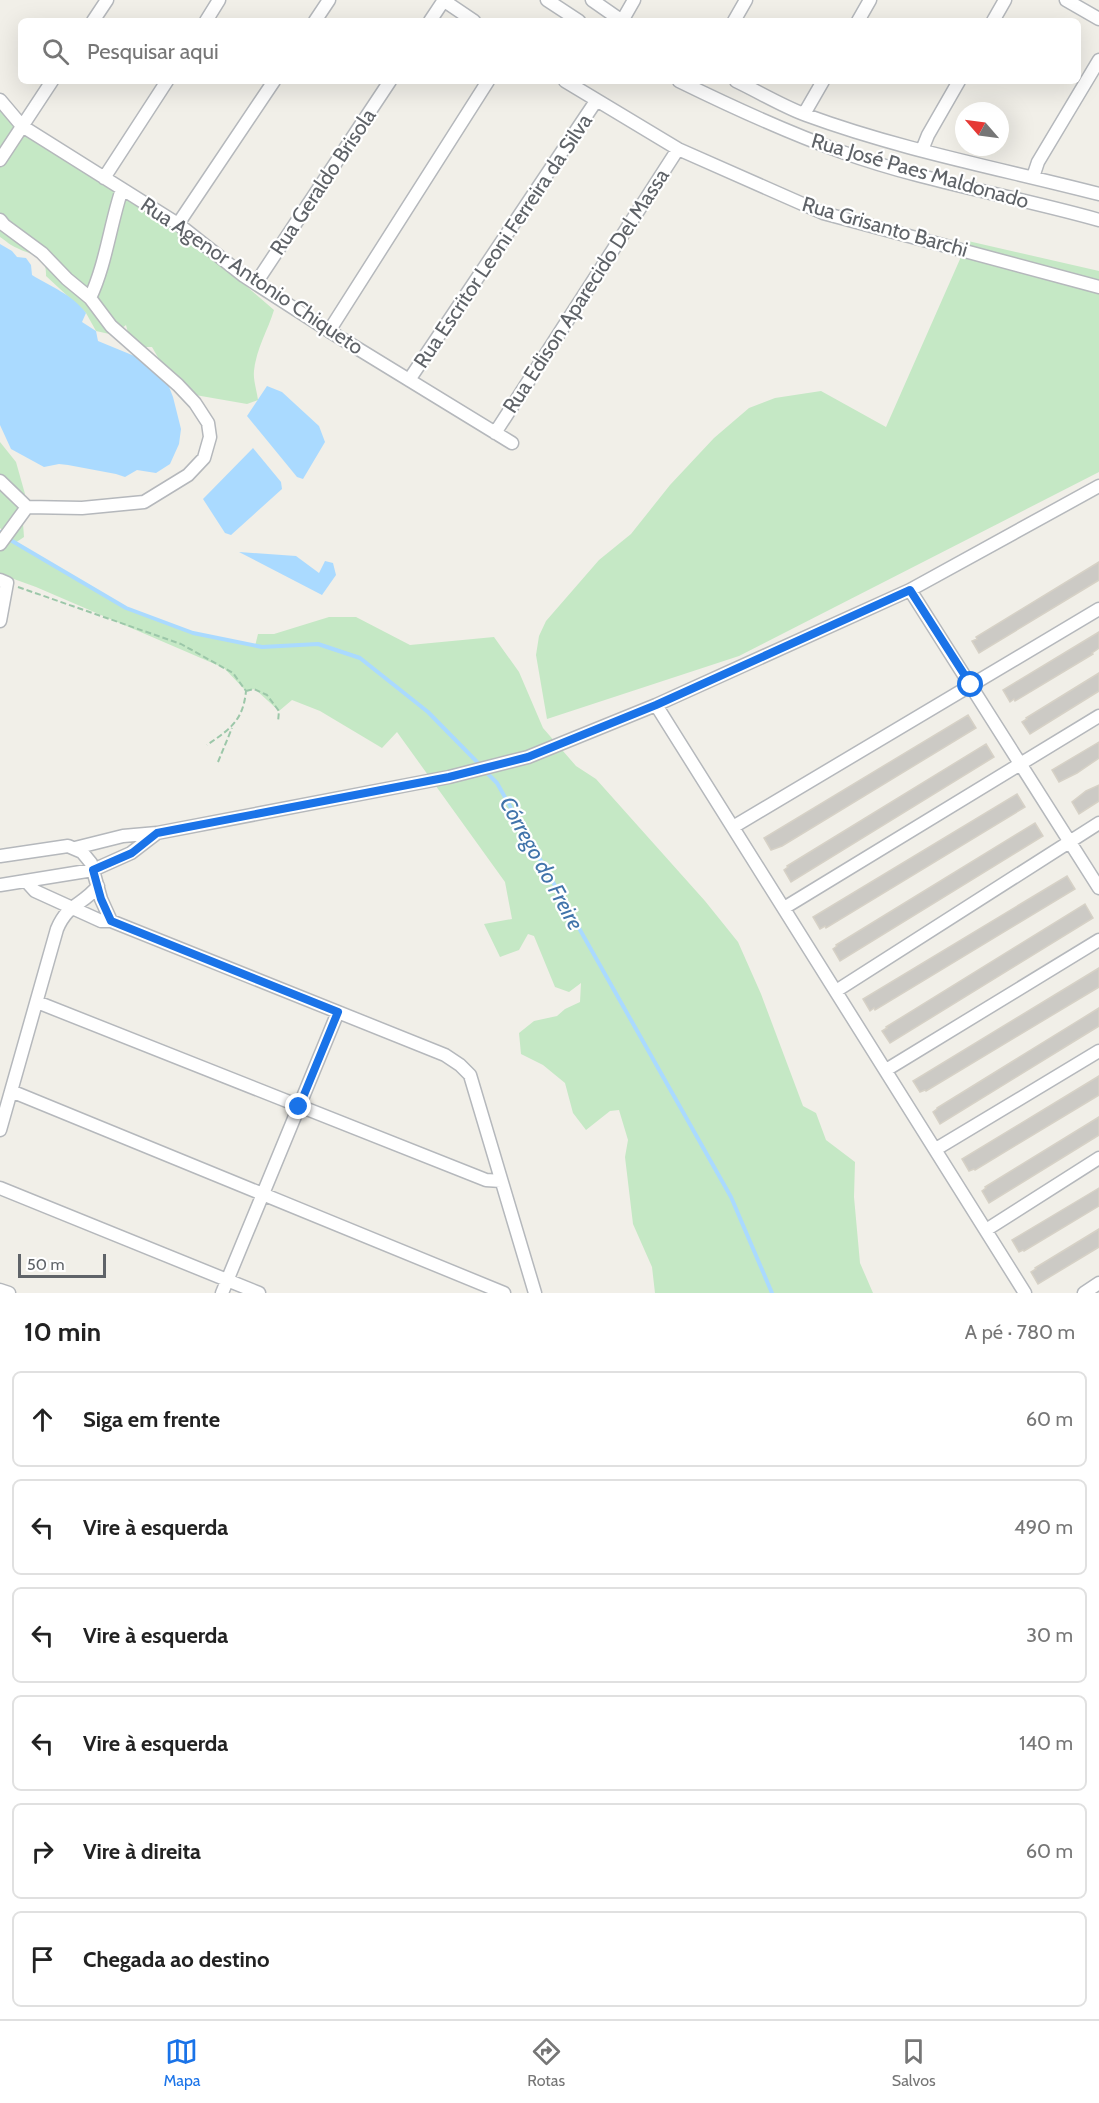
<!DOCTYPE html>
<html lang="pt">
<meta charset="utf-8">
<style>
:root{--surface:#fff;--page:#f2f2f2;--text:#222;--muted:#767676;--line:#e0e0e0;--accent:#1a73e8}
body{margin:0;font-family:Cabin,sans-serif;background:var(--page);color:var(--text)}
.compass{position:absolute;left:955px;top:102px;width:54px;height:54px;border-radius:50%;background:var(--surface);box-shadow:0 6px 24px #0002;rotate:298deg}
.scale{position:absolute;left:18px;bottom:15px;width:88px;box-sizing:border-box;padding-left:6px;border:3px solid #5f6368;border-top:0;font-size:16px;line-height:21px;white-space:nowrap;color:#5f6368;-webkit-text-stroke:4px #fff;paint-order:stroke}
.stop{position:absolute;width:18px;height:18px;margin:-14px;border:4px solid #1a73e8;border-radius:50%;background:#fff}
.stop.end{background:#1a73e8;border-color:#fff;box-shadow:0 2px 6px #0008}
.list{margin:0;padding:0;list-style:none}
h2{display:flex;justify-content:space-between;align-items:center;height:78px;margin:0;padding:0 24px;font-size:26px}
h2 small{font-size:20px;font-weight:400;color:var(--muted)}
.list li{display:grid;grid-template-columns:39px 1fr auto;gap:18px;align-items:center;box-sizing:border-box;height:96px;margin:0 12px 12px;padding:0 12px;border:2px solid var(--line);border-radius:9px}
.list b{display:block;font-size:22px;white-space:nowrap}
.list em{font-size:20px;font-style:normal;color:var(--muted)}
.icon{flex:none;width:33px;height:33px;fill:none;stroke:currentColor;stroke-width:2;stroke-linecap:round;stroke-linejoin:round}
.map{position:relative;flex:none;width:1099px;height:1293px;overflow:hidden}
.search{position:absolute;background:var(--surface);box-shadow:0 6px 24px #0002;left:18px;right:18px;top:18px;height:66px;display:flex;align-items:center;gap:15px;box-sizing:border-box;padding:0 21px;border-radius:9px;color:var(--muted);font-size:22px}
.sheet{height:726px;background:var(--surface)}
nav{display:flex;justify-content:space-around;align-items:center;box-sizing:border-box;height:84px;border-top:2px solid var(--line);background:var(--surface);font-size:16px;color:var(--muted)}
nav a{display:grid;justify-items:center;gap:3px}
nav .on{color:var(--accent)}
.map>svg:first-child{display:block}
.green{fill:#c5e8c5}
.water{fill:#aadaff}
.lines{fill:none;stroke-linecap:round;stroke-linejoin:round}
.stream{stroke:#aadaff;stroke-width:4}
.building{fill:#cccac5;stroke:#d6d1c6;stroke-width:1.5}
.street-casing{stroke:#b5b8bc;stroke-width:15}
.path{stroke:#9cc7a9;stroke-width:2;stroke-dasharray:6 3;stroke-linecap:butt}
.street{stroke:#fff;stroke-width:12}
.route{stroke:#1a73e8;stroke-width:8}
.labels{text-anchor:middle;stroke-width:4.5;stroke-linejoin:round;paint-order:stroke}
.street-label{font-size:21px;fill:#5f6368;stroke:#fff}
.water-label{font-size:22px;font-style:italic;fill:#4174aa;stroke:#fff}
</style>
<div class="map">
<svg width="1099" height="1293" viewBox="0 0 1099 1293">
<rect width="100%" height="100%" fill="#f1efe8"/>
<!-- green -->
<path class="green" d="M0,110L7,118L94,176L177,226L274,310C268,330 256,349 254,371C253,380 257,391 258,400L247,404L178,392L152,347H139L129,337L126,325L114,335L96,331L86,313L46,276C47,254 32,256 17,248C11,246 5,240 0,237Z
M968,241L1099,271V472L739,656L547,719L536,655L539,636L546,621L599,560L631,534L670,485L714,438L749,408L775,398L821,391L886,427Z
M0,442L16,462L25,494L22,510L24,537L15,543L126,608L193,633L255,646L258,634H274L329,617H356L410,645L494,637L519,672L543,728L576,766L596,779L705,901L738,942L761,994L803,1106L816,1113L826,1140L855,1162L854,1197L860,1263L873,1293H655L652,1267L633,1224L625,1157L628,1140L619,1110L610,1111L586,1130L573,1113L565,1083L543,1065L521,1054L519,1033L534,1021L557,1016L565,1009L580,1002L581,983L569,992L555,987L534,936L528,934L519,950L500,957L484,924L512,919L505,882L397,732L382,748L320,711L292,700L279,711L255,689L246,691L224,668L36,587L0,574V530L3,531L0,528Z"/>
<!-- water -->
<path class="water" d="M0,244L12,251L17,257L26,258L31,265L32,275C51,287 72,294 86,313L82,322L96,331L98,341L149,362L164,374L173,397L181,429L179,444L170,464L156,473L137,470L125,477L116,474L68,465L59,464L44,467L11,449L0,425Z
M267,386L282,392L319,426L325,442L303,479L297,477L247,416Z
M253,448L281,482L282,489L231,535L225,533L203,499Z
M239,552L296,556L319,573L325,561L333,563L336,575L322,595Z"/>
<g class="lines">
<!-- stream -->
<path class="stream" d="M0,532L7,538L126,608L193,633L262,647L318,644L360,658L428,712L480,765
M485,771L497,783L731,1197L772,1293"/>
</g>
<!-- building -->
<path class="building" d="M1099,562V580L979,653L972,641L977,639L976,637Z
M1099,632V648L1092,653L1093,654L1015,701L1014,699L1010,702L1003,690Z
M1099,673V691L1030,734L1022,722L1027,719L1026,718Z
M968,715L976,728L782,846L771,850L764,838Z
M1099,742V758L1077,773L1059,782L1052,770Z
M986,744L994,757L791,882L784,870L788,867L787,866Z
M1099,785V801L1079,814L1072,802L1086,791Z
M1017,794L1025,807L826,928L825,926L820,929L813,917Z
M1035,823L1043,836L840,961L833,949L837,946L836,945Z
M1067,876L1075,889L875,1010L874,1008L870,1011L863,999Z
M1085,904L1093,918L890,1043L882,1031L887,1028L886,1027Z
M1099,968V987L926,1091L925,1090L920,1092L913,1081Z
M1099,1008V1026L940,1124L933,1112L937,1109V1108Z
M1099,1076V1095L975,1170L974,1169L969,1171L962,1159Z
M1099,1117V1135L989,1203L982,1191L986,1188L985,1187Z
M1099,1188V1206L1024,1251L1023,1250L1019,1252L1012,1240Z
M1099,1229V1247L1038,1284L1031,1272L1036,1269L1035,1268Z"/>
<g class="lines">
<!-- street casing -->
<g class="street-casing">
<path id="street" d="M443,0L474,21
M547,0L579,21
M592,0L622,21
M1066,0L1099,19
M93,21L107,0
M206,21L219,0
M315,21L329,0
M430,21L444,0
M622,21L634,0
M734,21L746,0
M858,21L870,0
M993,21L1005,0
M565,81L678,149L823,213L1099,287
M679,81C732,107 786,132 842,152C926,182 1014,196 1099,220
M736,81C759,92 782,106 806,115C901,150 1002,169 1099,194
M0,100L22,126L178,224L244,276L329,331L512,443
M804,114L823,81
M922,150L928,135L959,81
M0,160L52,81
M1033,177L1038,162L1099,60
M104,178L167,81
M0,220L4,225L42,253L67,279L90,298
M178,224L274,81
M256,283L390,81
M329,331L488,81
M409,380L596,101
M495,433L678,149
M0,481L27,507L0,544
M27,507L82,508L144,502L188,475L204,458L210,437L208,423L195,403L178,385L111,326L90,298C106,264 110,225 122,189
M0,580L7,583L0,621
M910,590L1099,888
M656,705L1025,1293
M733,827L1099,609
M75,848L123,836L157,833L449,777L528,757L656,705L910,590L1099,486
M0,856L68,846L82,852L91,863L101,899L111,921
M26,881L35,891L101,921H111L445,1055L460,1065L470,1075L535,1293
M0,885L93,870L131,853L157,833
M784,908L1099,716
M836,991L1099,823
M37,1002L486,1180L501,1181
M886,1070L1099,940
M11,1091L504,1293
M0,1130L57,929C68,903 82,906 98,886
M936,1149L1099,1051
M0,1188L259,1293
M986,1230L1099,1158
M0,1290L9,1293
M222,1293L338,1012
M1084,1293L1099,1283"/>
</g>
<!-- path -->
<path class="path" d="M18,587L181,644L233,673L246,691C243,721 230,729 207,745
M246,691L254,689L267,695L279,711L278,722
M218,762L232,728"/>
<!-- street -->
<use href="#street" class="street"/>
</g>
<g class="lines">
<!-- route -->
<path class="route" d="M299,1107L338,1012L111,921L101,899L93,870L132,853L157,833L449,777L528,757L656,705L910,590L971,685"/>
</g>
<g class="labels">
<!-- street labels -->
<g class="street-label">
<text transform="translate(920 171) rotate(16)" y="7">Rua José Paes Maldonado</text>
<text transform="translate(323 182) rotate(-56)" y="7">Rua Geraldo Brisola</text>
<text transform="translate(885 227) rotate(16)" y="7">Rua Grisanto Barchi</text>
<text transform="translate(503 241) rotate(-56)" y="7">Rua Escritor Leoni Ferreira da Silva</text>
<text transform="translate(252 276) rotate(34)" y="7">Rua Agenor Antonio Chiqueto</text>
<text transform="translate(586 291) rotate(-57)" y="7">Rua Edison Aparecido Del Massa</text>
</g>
<!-- water labels -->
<g class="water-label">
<text transform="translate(542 863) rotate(61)" y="8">Córrego do Freire</text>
</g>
</g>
</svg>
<svg class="compass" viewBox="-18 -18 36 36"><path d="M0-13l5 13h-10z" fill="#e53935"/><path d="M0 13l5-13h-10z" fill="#767676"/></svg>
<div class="scale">50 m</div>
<div class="stop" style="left:971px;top:685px"></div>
<div class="stop end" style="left:299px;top:1107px"></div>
<div class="search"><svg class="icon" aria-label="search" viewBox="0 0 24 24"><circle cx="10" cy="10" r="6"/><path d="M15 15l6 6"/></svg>Pesquisar aqui</div>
</div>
<section class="sheet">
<h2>10 min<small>A pé · 780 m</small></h2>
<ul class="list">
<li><svg class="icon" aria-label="ahead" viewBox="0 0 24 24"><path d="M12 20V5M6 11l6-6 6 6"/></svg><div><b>Siga em frente</b></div><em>60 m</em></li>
<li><svg class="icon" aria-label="left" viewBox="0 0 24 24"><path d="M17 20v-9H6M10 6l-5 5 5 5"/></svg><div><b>Vire à esquerda</b></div><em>490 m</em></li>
<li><svg class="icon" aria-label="left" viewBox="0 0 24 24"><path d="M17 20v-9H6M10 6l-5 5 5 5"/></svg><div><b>Vire à esquerda</b></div><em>30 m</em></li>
<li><svg class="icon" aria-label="left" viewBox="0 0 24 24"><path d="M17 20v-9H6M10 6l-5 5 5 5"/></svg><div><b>Vire à esquerda</b></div><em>140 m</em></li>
<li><svg class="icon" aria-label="right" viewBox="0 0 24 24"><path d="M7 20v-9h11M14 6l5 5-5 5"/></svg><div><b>Vire à direita</b></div><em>60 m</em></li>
<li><svg class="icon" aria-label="arrive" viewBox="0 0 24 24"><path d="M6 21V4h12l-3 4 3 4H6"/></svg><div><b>Chegada ao destino</b></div></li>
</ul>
</section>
<nav>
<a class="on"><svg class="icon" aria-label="map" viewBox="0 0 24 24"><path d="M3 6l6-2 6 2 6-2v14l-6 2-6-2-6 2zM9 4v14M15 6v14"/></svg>Mapa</a>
<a><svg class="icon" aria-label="directions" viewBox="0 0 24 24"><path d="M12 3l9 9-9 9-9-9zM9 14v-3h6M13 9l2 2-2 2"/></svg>Rotas</a>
<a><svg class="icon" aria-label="saved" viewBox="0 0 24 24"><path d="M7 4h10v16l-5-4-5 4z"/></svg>Salvos</a>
</nav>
